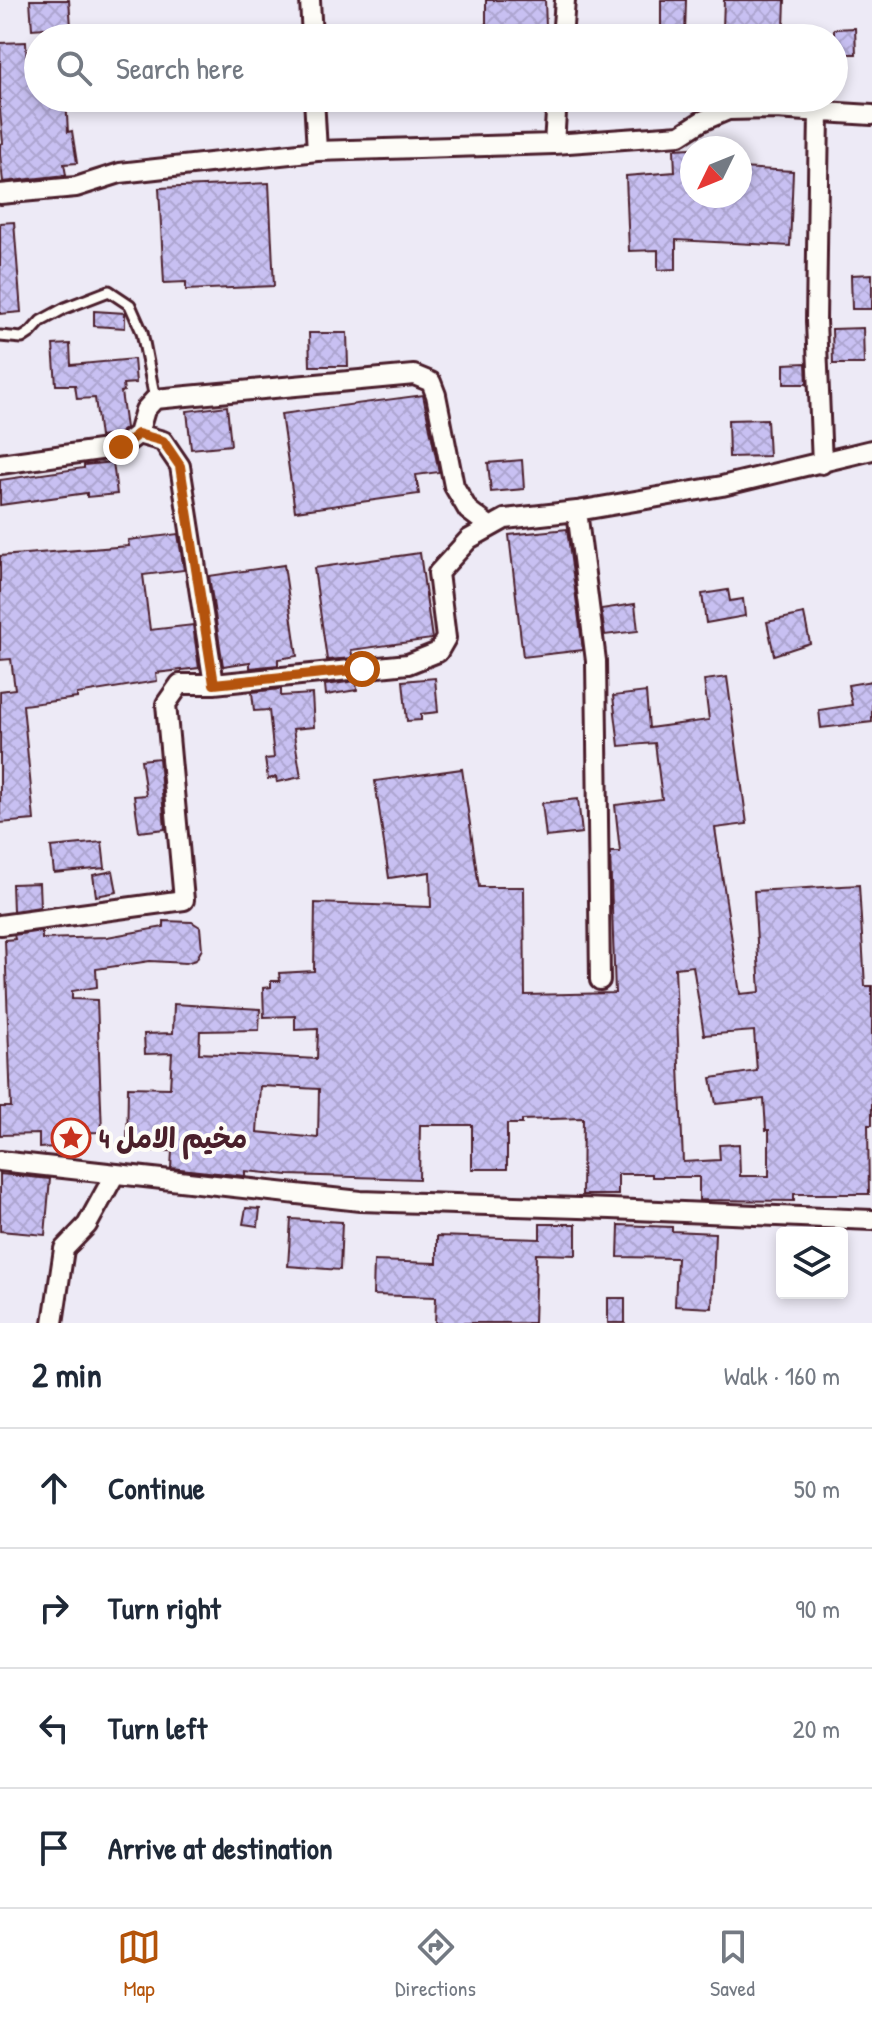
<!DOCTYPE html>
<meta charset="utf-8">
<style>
:root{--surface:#fff;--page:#f6f6f7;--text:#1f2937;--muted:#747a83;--line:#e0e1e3;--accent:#b45309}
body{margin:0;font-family:"Patrick Hand","Playpen Sans Arabic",sans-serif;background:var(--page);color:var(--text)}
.controls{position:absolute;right:24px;bottom:24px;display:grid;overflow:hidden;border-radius:8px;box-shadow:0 4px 12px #0003}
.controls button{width:72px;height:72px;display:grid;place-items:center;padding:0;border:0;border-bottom:2px solid var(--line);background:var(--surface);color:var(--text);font:40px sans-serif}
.compass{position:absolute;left:680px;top:136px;width:72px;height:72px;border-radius:50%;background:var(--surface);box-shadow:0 4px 12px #0003;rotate:227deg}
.stop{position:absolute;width:24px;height:24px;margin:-18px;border:6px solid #b45309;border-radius:50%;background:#fff}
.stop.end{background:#b45309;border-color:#fff;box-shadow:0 2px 8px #0008}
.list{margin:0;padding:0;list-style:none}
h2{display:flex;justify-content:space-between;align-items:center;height:104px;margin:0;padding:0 32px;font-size:34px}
h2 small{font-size:26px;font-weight:400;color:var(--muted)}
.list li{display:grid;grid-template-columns:52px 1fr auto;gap:24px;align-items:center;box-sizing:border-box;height:120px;padding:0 32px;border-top:2px solid var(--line)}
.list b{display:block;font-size:30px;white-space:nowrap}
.list em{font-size:26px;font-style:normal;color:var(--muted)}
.icon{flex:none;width:44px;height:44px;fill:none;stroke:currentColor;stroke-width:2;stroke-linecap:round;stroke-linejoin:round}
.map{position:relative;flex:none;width:872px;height:1323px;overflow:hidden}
.search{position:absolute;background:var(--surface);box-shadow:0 4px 12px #0003;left:24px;right:24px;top:24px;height:88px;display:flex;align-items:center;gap:20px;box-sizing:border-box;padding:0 28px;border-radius:44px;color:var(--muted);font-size:30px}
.sheet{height:584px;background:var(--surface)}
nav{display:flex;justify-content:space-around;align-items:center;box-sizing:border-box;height:112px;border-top:2px solid var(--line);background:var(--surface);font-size:22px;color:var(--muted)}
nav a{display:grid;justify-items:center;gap:4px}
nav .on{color:var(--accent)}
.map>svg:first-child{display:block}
.building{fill:url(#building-cross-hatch);stroke:#4a1f2b;stroke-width:2;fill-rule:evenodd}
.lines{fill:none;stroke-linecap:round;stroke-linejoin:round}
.lane-casing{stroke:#4a1f2b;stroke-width:15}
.street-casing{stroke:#4a1f2b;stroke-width:24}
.lane{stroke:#fdfcf7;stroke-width:9}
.street{stroke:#fdfcf7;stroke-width:18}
.route{stroke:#b45309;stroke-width:10}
.labels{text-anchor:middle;stroke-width:8;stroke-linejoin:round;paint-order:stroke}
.poi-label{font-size:28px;font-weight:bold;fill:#4a1f2b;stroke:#fdfcf7;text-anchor:start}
</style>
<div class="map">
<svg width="872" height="1323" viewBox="0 0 872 1323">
<defs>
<pattern id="building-cross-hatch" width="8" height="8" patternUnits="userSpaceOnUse" patternTransform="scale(2)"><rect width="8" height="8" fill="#c8c0f2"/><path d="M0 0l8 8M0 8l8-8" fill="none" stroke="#ada5d0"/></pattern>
</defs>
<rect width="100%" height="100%" fill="#edeaf6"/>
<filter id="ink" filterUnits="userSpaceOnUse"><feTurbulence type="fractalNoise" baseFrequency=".0125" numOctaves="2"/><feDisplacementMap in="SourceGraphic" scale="16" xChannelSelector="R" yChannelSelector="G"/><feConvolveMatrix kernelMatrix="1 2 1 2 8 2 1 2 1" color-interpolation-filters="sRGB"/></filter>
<g filter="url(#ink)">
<!-- building -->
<path class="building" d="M30,0H69L71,26L32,29Z
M486,0H545L546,27L486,28Z
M661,0H686L685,35H661Z
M724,0H785L784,28H723Z
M855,28L856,54H834V29Z
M26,42L27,70L38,69V98H66L68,132L72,131L77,163L64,164L66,175L3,182L0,155V144L3,143L0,111V43Z
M691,148L692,196H740V168L793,171L790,246L676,240V269L658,270V250L629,251L626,176L675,172L674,149Z
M269,183L274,286L186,290V282L164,283L159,188Z
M14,222L21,312L0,314V223Z
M872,274V309H852L851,275Z
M94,311L125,313V328L94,326Z
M863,328L864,364H833L832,329Z
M309,333H347L348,366H310Z
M70,344L71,365L134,359L136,383L123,384L124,391L121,392L126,428L118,434L100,437L95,398L77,399L75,385H56L53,345Z
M806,363L807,384H784V364Z
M423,395L439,472L416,475L419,494L295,511L281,414Z
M227,406L231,445L191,449L187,411Z
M767,419L769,456L729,457L728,420Z
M522,460L524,489L491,492L488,463Z
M113,462L117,494L87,497V493L0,505V480L84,468V465Z
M567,529L583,650L523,657L509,535Z
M178,534L184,570L143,575L150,630L193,625L199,668L156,673L157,681L77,694V698L23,705L34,820L0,823V691L15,689L11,659L0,660V556L129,546L128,540Z
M420,553L432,639L351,650L353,658L327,660L314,568Z
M284,565L297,656L278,659V665L250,668V662L223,666L209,576Z
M728,590L730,601L743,599L745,616L706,623L702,594Z
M635,604L638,631L605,635L601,609Z
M804,614L810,643L774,655L767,622Z
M727,677L747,824L715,828L740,994L760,992L754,891L859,885L865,986H872V1125H868L869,1194H794V1201L699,1200V1177H652V1174H618V1195H582L583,1118L522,1120V1124H507V1169H472V1125H420L419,1179L288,1175L245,1171V1176L171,1168L172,1151L127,1150L128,1087L170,1088L172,1053L145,1054L144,1034L173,1033L174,1004L260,1009L259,1030L200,1031L199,1053L317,1059L318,1029L295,1030V1016L264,1017L263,988L271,987V981H280L279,973L314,971L315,903L431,907L430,872L389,878L375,781L462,769L479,887H524L525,995L615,993L610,852H620L615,805L662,799L655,743L619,746L613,696L646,692L649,728L709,720L704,680ZM693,966L704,1035L754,1031L757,1071L711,1078L716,1104L764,1099L766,1130H769V1176H740L739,1144L719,1145L720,1160L683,1162L675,968ZM260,1086L319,1089L318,1138L257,1132Z
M435,678L438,712L421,714V720L407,721L403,681Z
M356,681L357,690L326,695L325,685Z
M872,681V722L821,728L819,710L852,705L848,685Z
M281,689V696L312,694L314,727L293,729L301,777L277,782L276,777L268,779L265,759L274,758L269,710L254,711L252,692Z
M159,758L165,829L139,832L134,796L146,795L141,760Z
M578,799L582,833L546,837L542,803Z
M102,842L105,868L54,873L51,847Z
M113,871L117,892L96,896L93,875Z
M39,883L40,907L13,911L12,884Z
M164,921L192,922L200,927L202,949L196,960L186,963L150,961L96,969L97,987L72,991V999L97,1000L102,1132L56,1133L57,1147L39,1148V1134L0,1135V1107H11L5,940L15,939L14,935L42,931V939L107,937L164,927Z
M0,1174L50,1179L45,1235L0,1231Z
M246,1208L260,1209L258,1226L243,1224Z
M291,1219L342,1222L340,1270L288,1266Z
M540,1224H576V1255L536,1254L534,1323H435L436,1297L373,1295L374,1261L437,1263V1236L540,1239Z
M619,1225L672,1227V1231L715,1233L712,1308L675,1306L677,1258L618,1257Z
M608,1298H625V1323H608Z"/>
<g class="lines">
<!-- lane casing -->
<g class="lane-casing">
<path id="lane" d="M0,336L22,338L31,332L41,321L65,308L109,291L130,305L142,332L155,399"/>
</g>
<!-- street casing -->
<g class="street-casing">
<path id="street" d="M310,0L312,38
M562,38L565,0
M314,98L317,151
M819,112L816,321L822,464
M554,144L557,98
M0,194L76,187L120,173L317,151L554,144L680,135L702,121L728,110L775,109L872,115
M138,434L163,441L180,466L214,684
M0,464L121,447L138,434L145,410L155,399L414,375L431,382L436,395L454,486L468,510L489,526
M577,511L722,486L872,450
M0,925L184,900L166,704L180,684H214L408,664L438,652L446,638L438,573L469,539L505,519L577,511L596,661L600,980
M0,1161L360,1201L611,1209L872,1220
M53,1323L64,1249L87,1225L115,1174"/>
</g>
<!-- lane -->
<use href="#lane" class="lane"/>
<!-- street -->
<use href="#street" class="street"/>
</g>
</g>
<g class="lines" filter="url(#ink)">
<!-- route -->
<path class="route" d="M121,447L138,434L163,441L180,466L214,684L362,669"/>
</g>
<!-- icons -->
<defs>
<g id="sight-ring" transform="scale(2)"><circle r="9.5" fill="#fdfcf7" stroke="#c8321e" stroke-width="1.5"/><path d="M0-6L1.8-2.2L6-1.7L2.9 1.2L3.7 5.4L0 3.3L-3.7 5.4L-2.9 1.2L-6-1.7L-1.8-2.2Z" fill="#c8321e"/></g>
</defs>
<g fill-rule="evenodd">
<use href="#sight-ring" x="71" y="1138"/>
</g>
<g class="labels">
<!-- poi labels -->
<g class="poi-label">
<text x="99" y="1148">مخيم الامل 4</text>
</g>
</g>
</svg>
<div class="controls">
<button><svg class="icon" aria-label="layers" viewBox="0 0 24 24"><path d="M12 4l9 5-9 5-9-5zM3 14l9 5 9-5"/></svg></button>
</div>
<svg class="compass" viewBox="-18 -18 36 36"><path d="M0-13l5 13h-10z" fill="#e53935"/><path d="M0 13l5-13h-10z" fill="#747a83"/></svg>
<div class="stop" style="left:362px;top:669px"></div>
<div class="stop end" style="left:121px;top:447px"></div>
<div class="search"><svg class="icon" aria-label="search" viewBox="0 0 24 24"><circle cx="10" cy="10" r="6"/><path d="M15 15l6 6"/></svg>Search here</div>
</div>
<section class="sheet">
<h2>2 min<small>Walk · 160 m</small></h2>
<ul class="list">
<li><svg class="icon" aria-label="ahead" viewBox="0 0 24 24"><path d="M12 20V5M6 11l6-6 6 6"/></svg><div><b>Continue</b></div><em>50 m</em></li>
<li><svg class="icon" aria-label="right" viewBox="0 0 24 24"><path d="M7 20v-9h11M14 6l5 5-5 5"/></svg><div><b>Turn right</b></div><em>90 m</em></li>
<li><svg class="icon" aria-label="left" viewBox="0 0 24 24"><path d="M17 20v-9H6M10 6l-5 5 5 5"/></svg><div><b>Turn left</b></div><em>20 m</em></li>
<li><svg class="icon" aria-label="arrive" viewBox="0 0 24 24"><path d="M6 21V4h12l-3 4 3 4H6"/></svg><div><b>Arrive at destination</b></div></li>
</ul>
</section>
<nav>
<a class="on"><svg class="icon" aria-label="map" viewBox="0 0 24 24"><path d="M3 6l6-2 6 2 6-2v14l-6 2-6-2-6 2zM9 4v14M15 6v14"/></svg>Map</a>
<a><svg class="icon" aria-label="directions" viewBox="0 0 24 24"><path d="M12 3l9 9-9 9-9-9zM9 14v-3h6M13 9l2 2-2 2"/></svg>Directions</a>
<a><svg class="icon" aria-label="saved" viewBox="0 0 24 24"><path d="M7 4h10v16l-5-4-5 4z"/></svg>Saved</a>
</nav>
